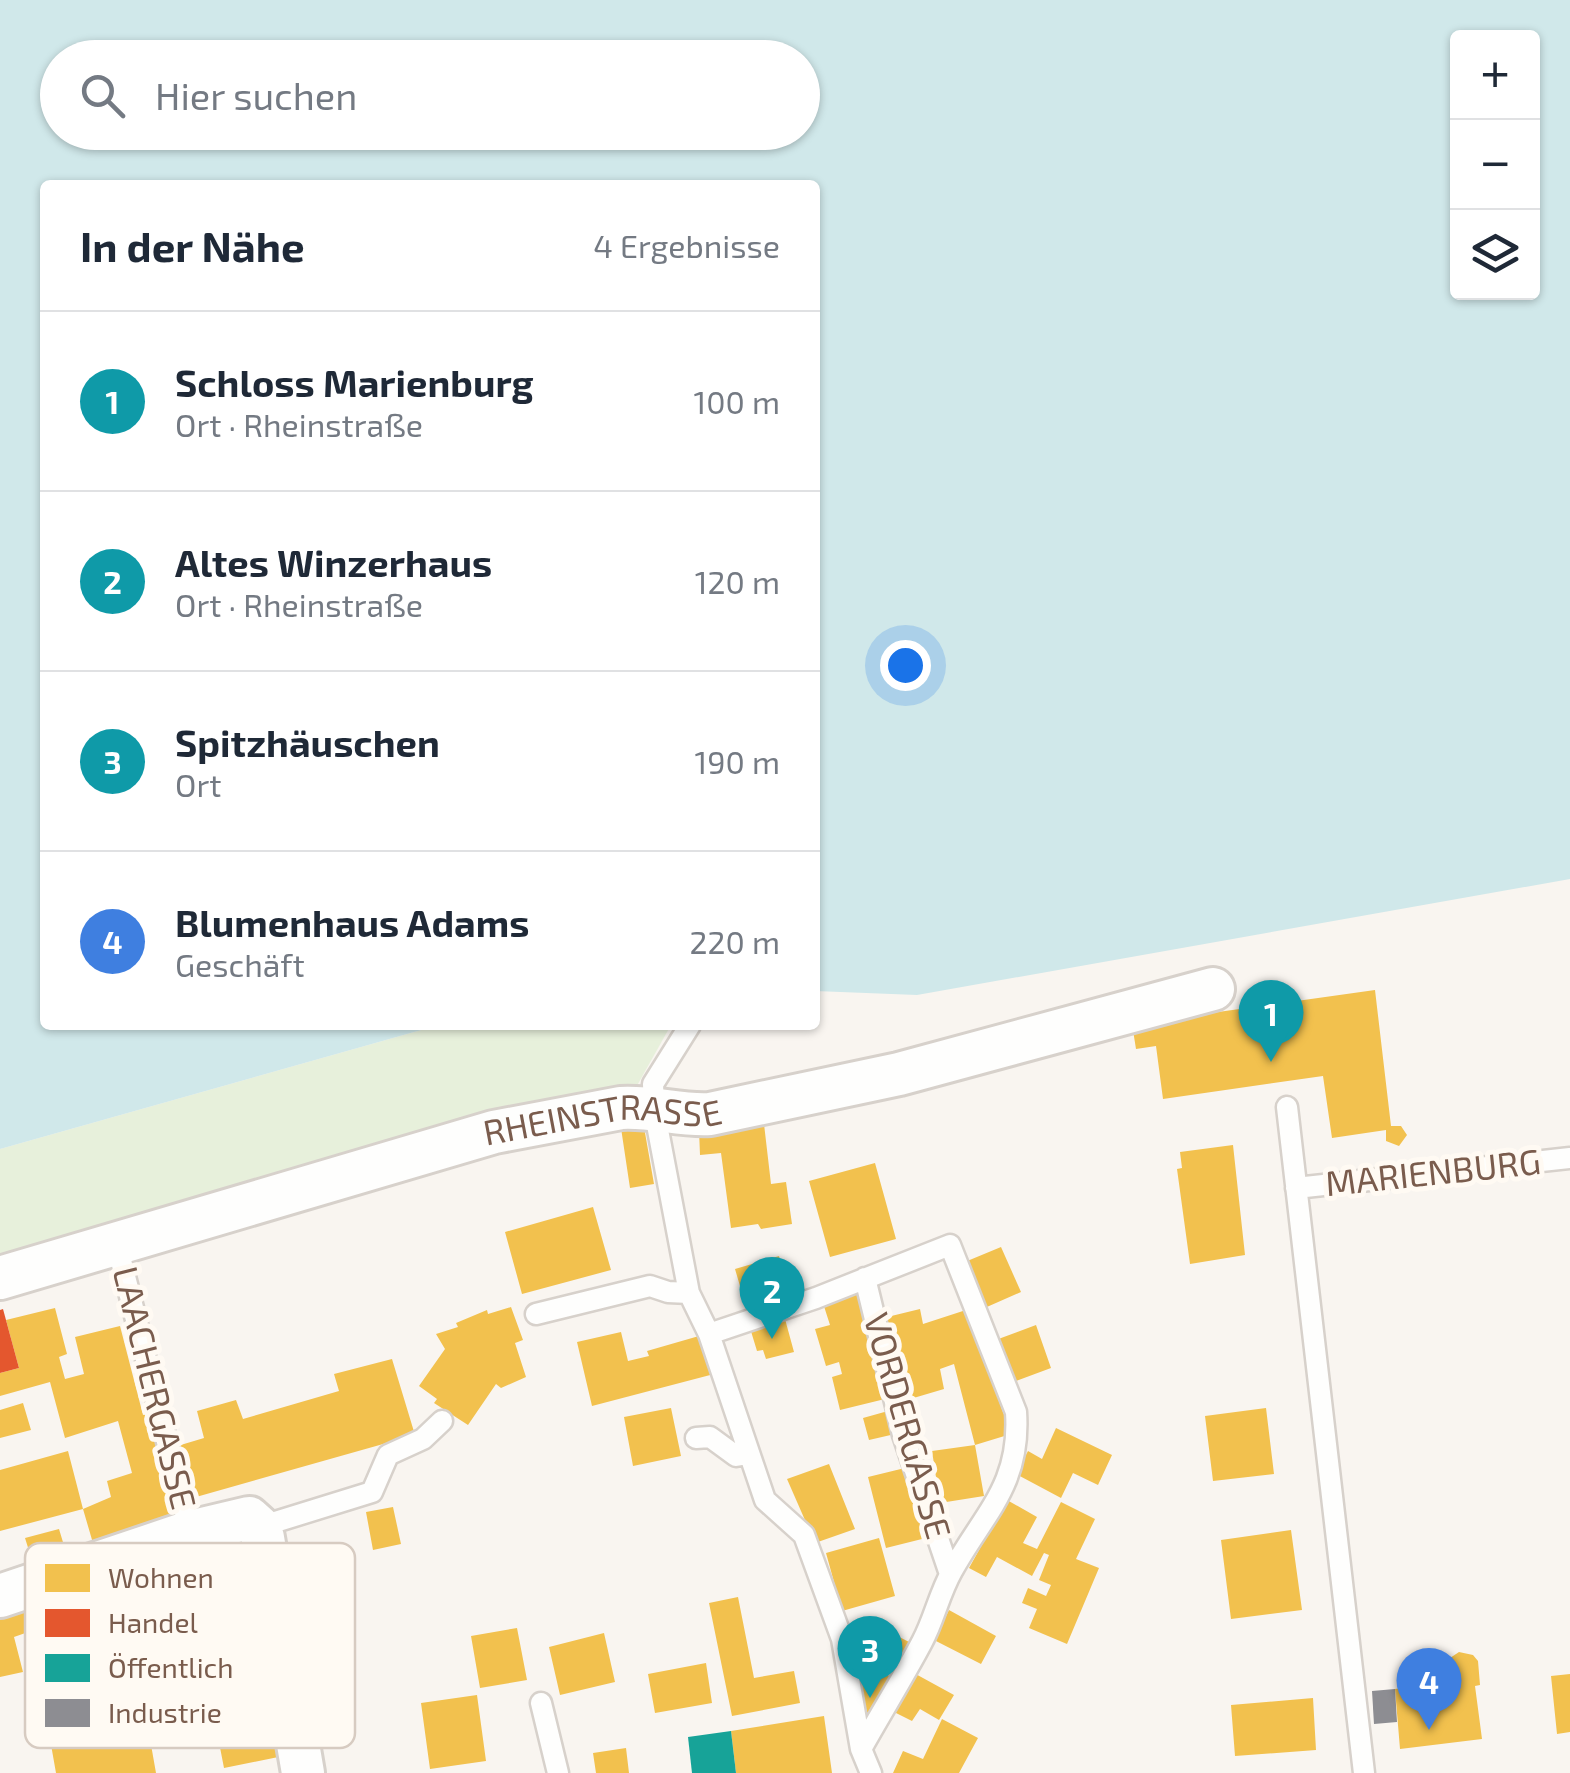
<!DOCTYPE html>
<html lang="de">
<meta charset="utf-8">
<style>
:root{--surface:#fff;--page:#f6f6f7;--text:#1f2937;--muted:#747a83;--line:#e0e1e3;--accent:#0f766e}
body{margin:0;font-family:"Exo 2",sans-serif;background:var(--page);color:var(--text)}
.controls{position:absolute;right:30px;top:30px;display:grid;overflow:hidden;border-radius:10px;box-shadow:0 2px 8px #0004}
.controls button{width:90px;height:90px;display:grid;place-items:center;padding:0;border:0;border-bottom:2px solid var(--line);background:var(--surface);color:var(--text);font:50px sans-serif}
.you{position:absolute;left:905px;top:665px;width:35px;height:35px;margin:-25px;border:8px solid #fff;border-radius:50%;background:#1a73e8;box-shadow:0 0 0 15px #1a73e833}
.badge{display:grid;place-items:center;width:65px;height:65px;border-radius:50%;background:var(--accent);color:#fff;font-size:32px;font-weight:700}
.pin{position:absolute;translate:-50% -82px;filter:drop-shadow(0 2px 5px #0008)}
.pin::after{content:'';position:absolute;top:52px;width:35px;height:30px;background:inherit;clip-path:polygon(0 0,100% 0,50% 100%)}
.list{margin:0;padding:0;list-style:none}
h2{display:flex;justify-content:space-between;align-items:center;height:130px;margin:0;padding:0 40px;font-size:42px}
h2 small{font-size:32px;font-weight:400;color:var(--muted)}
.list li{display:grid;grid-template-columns:65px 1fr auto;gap:30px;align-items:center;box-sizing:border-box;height:180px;padding:0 40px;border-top:2px solid var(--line)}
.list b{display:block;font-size:38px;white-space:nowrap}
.list p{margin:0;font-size:32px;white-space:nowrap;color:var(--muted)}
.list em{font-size:32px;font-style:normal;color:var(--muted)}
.icon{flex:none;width:55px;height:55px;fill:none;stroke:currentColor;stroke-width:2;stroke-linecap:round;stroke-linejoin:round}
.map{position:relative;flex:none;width:1570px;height:1773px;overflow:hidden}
.search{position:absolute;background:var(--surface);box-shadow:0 2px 8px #0004;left:40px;top:40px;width:780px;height:110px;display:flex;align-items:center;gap:25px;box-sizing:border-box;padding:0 35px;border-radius:55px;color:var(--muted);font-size:38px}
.panel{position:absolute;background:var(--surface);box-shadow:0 2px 8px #0004;left:40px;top:180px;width:780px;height:850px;border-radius:10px}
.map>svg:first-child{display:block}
.green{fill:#e7f0db}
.water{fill:#d0e8ea;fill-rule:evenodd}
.homes{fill:#f2c14e}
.shops{fill:#e4572e}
.public{fill:#17a398}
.industry{fill:#8d8d92}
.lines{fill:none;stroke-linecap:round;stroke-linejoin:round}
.service-casing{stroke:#d7d1cb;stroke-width:25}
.minor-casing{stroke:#d7d1cb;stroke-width:48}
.service{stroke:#fefefd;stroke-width:20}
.minor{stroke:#fefefd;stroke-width:42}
.labels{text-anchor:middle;stroke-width:10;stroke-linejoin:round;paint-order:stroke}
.street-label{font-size:35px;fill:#7a5c4d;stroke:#fffaf3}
.key{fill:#fffaf3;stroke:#d7cbc1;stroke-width:2.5}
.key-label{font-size:28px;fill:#7a5c4d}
</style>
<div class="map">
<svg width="1570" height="1773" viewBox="0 0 1570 1773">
<rect width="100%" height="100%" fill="#f9f5f0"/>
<!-- green -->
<path class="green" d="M439,1025H671L634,1091L0,1265V1149Z"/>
<!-- water -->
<path class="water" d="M0,0H1570V879L917,995L815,991V185H45V1025H439L0,1149ZM1458,38H1532V292H1458ZM58,58H802V132H58Z"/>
<!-- homes -->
<path class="homes" d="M1375,990L1391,1126H1401L1407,1135L1399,1146L1386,1141V1130L1332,1138L1323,1076L1163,1099L1156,1046L1136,1049L1132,1024Z
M764,1124L771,1184L786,1182L792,1224L761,1229L758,1224L731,1228L721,1153L700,1155L699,1130Z
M644,1127L654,1184L630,1188L621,1128Z
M1233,1145L1245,1255L1190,1264L1177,1169L1182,1168L1180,1152Z
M875,1163L896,1239L830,1257L809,1181Z
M593,1207L611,1270L522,1294L505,1232Z
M1001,1247L1021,1292L980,1310L960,1264Z
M779,1256L791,1297L747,1310L735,1269Z
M858,1290L885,1399L840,1410L832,1377L842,1374L839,1362L826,1366L815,1329L830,1325L822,1300Z
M511,1307L523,1340L515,1343L526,1377L501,1388L496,1384L468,1425L434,1403L437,1399L419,1386L445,1349L436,1334L458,1327L456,1323L487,1310L488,1314Z
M55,1308L67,1354L59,1357L65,1379L84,1374L75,1337L120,1326L143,1415L151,1413L178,1507L169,1526L95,1550L83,1509L111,1497L107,1481L132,1473L118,1421L65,1438L50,1382L0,1396V1373L19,1368L6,1320Z
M920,1309L923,1324L966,1310L1011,1434L975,1445L954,1364L940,1369L944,1389L900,1402L879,1319Z
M785,1319L794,1352L766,1359L763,1350L757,1351L750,1328Z
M1036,1325L1051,1368L1008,1384L993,1341Z
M621,1332L628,1361L649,1356L647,1351L699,1336L714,1374L592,1406L577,1342Z
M392,1359L415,1435L189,1499L174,1447L204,1438L197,1411L236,1400L243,1419L339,1391L334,1374Z
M23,1403L31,1430L0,1438V1410Z
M671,1408L681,1456L633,1466L624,1417Z
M1266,1408L1274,1474L1213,1481L1205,1416Z
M888,1411L895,1434L869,1440L863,1418Z
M1056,1428L1112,1455L1098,1485L1073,1473L1061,1498L1016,1474L1028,1451L1042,1459Z
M975,1445L984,1496L940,1503L932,1451Z
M68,1451L83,1509L0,1531V1470Z
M829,1464L855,1529L815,1543L787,1479Z
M909,1467L926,1538L886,1548L868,1477Z
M1007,1500L1037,1517L1023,1543L1037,1549L1061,1502L1095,1519L1076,1559L1099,1568L1067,1644L1029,1628L1037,1609L1022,1603L1028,1588L1046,1596L1051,1585L1039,1580L1049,1555L1044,1553L1032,1576L997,1557L986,1577L969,1568Z
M393,1507L401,1544L373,1550L366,1512Z
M59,1529L69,1562L36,1573L25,1538Z
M1291,1530L1302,1610L1231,1619L1221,1540Z
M245,1531L260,1600L187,1621L195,1651L143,1666L129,1618L109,1624L118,1669L109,1672L119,1722L97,1726L101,1747L150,1739L156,1773H56L37,1665L69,1659L64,1638L74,1635L68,1618L14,1637L23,1672L0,1677V1606L115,1572L124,1599L176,1585L177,1591L214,1581L203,1545Z
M879,1538L895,1596L842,1611L826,1553Z
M738,1597L754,1678L794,1671L800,1703L732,1716L709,1603Z
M949,1610L996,1636L981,1664L934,1640Z
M878,1626L911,1643L896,1673L863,1657Z
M517,1628L527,1680L480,1688L471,1636Z
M604,1633L615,1682L560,1695L549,1647Z
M1459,1652L1473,1655L1478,1661L1480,1685L1475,1686L1482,1739L1400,1749L1395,1689L1435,1684V1659L1450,1658Z
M850,1661L895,1678L870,1722L859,1719Z
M706,1663L712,1703L655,1713L648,1674Z
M912,1672L954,1695L939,1720L920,1709L912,1721L890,1710Z
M1570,1674V1732L1557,1734L1551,1676Z
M477,1695L486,1761L430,1769L421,1703Z
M1313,1698L1316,1750L1235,1756L1231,1705Z
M824,1716L832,1773H736L731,1731Z
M281,1719L288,1755L224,1768L217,1732Z
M942,1719L978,1738L959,1773H893L903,1751L923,1759Z
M626,1748L629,1773H596L593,1753Z"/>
<!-- shops -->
<path class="shops" d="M3,1309L19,1368L0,1373V1310Z"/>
<!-- public -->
<path class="public" d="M731,1731L736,1773H692L688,1737Z"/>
<!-- industry -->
<path class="industry" d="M1395,1689L1397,1722L1374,1724L1372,1691Z"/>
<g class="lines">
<!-- service casing -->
<g class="service-casing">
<path id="service" d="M690,1025L653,1084L654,1109L689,1293L709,1334L765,1500L804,1535L842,1639L861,1749
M1287,1107L1364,1773
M1296,1188L1570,1158
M117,1245L190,1532
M865,1278L903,1435L950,1574
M536,1314L650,1286L668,1292L689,1293
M709,1334L816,1298L950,1245L1016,1412C1021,1485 984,1513 952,1571C939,1594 934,1620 922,1642C903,1678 881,1713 861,1749L871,1773
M696,1438L710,1437L736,1456L748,1454
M259,1527L372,1492L388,1455L423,1439L442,1421
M541,1703L558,1773"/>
</g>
<!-- minor casing -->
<g class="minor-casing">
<g id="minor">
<path id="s1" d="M0,1278L494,1132L621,1108C652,1106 681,1116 710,1114L899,1074L1213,989"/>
<path d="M0,1596L190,1532L249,1518L259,1527L263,1538L303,1773"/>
</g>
</g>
<!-- service -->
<use href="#service" class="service"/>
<!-- minor -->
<use href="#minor" class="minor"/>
</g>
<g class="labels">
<!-- street labels -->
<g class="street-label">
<text dy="12" stroke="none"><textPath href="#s1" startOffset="625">RHEINSTRASSE</textPath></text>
<text transform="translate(1433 1173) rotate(-6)" y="12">MARIENBURG</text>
<text transform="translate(154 1388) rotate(76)" y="12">LAACHERGASSE</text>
<text transform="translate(907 1426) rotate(74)" y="12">VORDERGASSE</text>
</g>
</g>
<!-- legend -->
<rect x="25" y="1543" width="330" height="205" rx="15" class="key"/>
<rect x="45" y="1564" width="45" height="28" fill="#f2c14e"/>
<rect x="45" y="1609" width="45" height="28" fill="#e4572e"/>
<rect x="45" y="1654" width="45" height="28" fill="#17a398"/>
<rect x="45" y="1699" width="45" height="28" fill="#8d8d92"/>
<g class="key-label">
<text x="108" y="1588">Wohnen</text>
<text x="108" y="1633">Handel</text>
<text x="108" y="1678">Öffentlich</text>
<text x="108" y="1723">Industrie</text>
</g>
</svg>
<div class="controls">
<button>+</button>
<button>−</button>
<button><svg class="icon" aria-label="layers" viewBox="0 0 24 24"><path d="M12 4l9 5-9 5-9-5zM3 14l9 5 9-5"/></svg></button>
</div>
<div class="you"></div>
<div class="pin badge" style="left:1271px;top:1062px;background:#0f9aa8">1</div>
<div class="pin badge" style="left:772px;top:1339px;background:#0f9aa8">2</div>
<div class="pin badge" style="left:870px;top:1698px;background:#0f9aa8">3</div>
<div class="pin badge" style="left:1429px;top:1730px;background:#3f7fe0">4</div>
<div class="search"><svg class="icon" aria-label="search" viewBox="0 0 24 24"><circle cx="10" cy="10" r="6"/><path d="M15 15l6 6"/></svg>Hier suchen</div>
<section class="panel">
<h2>In der Nähe<small>4 Ergebnisse</small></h2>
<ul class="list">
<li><span class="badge" style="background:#0f9aa8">1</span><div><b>Schloss Marienburg</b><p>Ort · Rheinstraße</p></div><em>100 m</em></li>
<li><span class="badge" style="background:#0f9aa8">2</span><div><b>Altes Winzerhaus</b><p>Ort · Rheinstraße</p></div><em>120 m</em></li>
<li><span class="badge" style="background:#0f9aa8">3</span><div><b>Spitzhäuschen</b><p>Ort</p></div><em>190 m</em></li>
<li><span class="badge" style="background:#3f7fe0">4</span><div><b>Blumenhaus Adams</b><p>Geschäft</p></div><em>220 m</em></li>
</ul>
</section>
</div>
